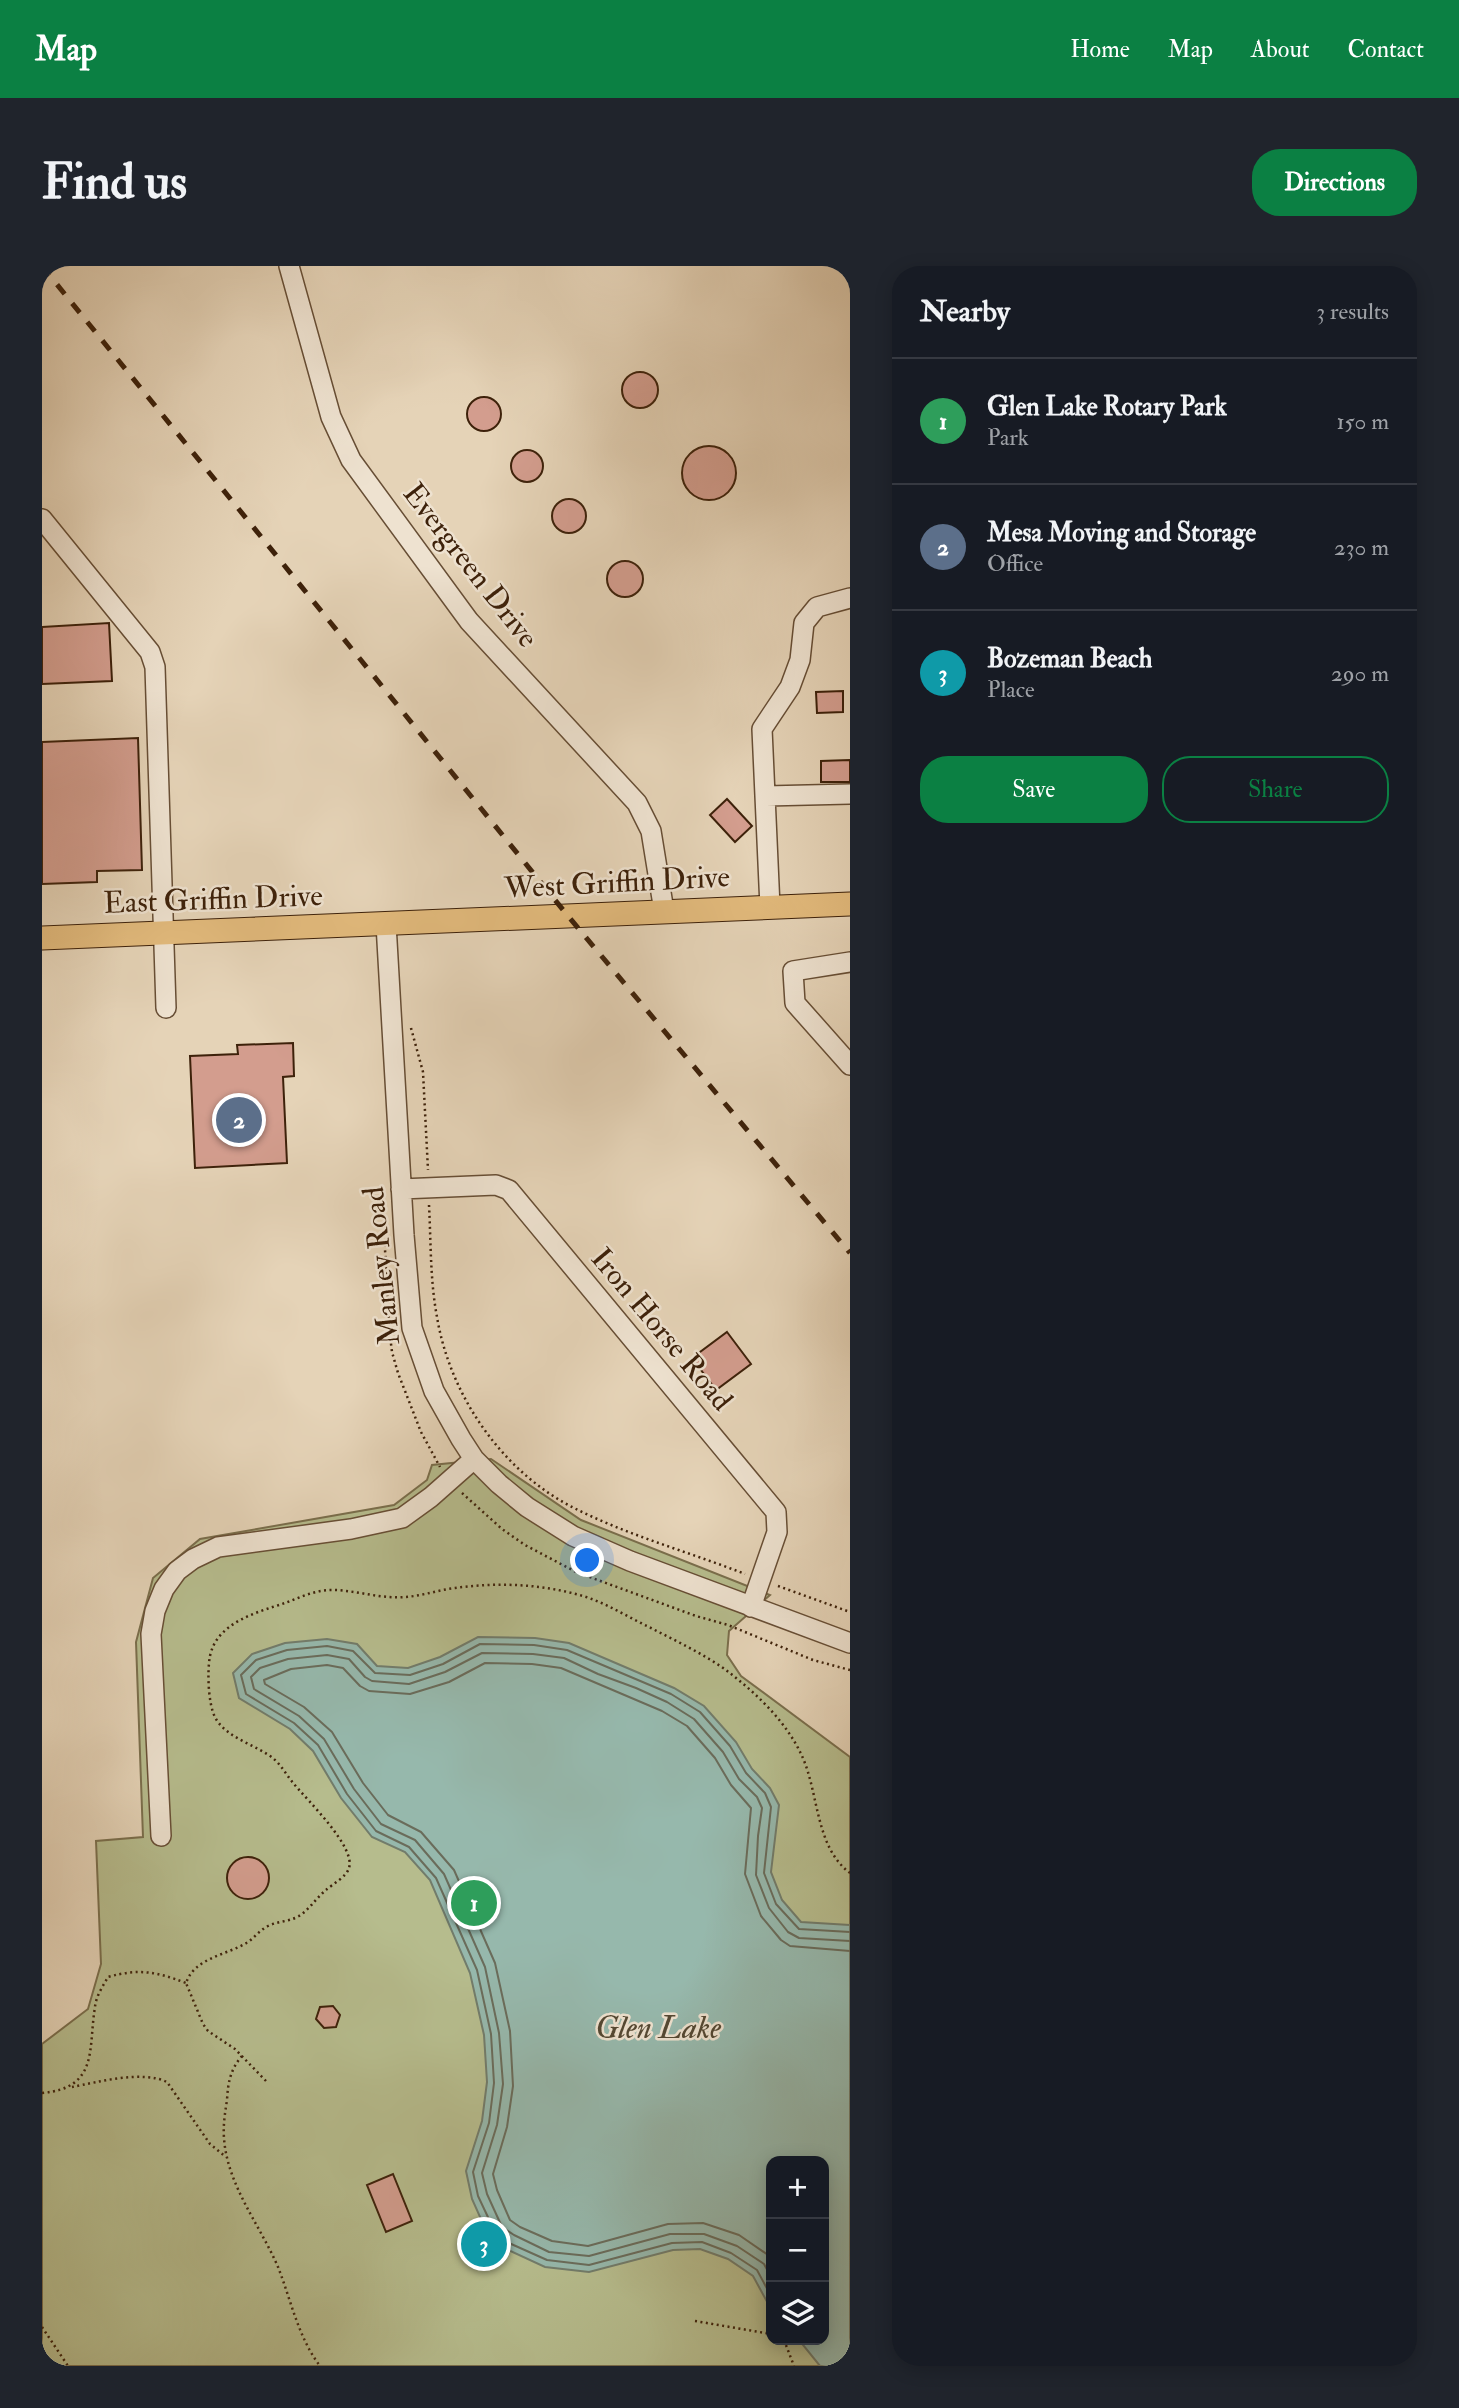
<!DOCTYPE html>
<meta charset="utf-8">
<style>
:root{--surface:#171b24;--page:#20242c;--text:#f1f3f6;--muted:#9ea1a6;--line:#363941;--accent:#0b8043}
body{margin:0;font-family:"IM FELL Double Pica",serif;background:var(--page);color:var(--text)}
.controls{position:absolute;right:21px;bottom:21px;display:grid;overflow:hidden;border-radius:14px;box-shadow:0 4px 18px #0003}
.controls button{width:63px;height:63px;display:grid;place-items:center;padding:0;border:0;border-bottom:2px solid var(--line);background:var(--surface);color:var(--text);font:35px sans-serif}
.you{position:absolute;left:546px;top:1295px;width:24px;height:24px;margin:-18px;border:5px solid #fff;border-radius:50%;background:#1a73e8;box-shadow:0 0 0 10px #1a73e833}
.badge{display:grid;place-items:center;width:46px;height:46px;border-radius:50%;background:var(--accent);color:#fff;font-size:23px;font-weight:700}
.pin{position:absolute;translate:-50% -50%;border:4px solid #fff;box-shadow:0 2px 7px #0006}
.list{margin:0;padding:0;list-style:none}
h2{display:flex;justify-content:space-between;align-items:center;height:91px;margin:0;padding:0 28px;font-size:30px}
h2 small{font-size:23px;font-weight:400;color:var(--muted)}
.list li{display:grid;grid-template-columns:46px 1fr auto;gap:21px;align-items:center;box-sizing:border-box;height:126px;padding:0 28px;border-top:2px solid var(--line)}
.list b{display:block;font-size:26px;white-space:nowrap}
.list p{margin:0;font-size:23px;white-space:nowrap;color:var(--muted)}
.list em{font-size:23px;font-style:normal;color:var(--muted)}
.actions{display:flex;gap:14px;padding:21px 28px}
.actions a{flex:1;padding:16px 0;border:2px solid var(--accent);border-radius:28px;text-align:center;font-size:24px;color:var(--accent)}
.actions .main{background:var(--accent);color:#fff}
.icon{flex:none;width:38px;height:38px;fill:none;stroke:currentColor;stroke-width:2;stroke-linecap:round;stroke-linejoin:round}
.map{position:relative;flex:none;width:808px;height:2100px;overflow:hidden;border-radius:28px}
header{display:flex;align-items:center;gap:42px;box-sizing:border-box;height:98px;padding:0 35px;background:var(--accent);color:#fff}
header strong{font-size:33px}
nav{display:flex;gap:38px;margin-inline-start:auto;font-size:24px}
.intro{display:flex;align-items:center;justify-content:space-between;box-sizing:border-box;height:168px;padding:0 42px}
h1{margin:0;font-size:49px}
.button{padding:18px 32px;border-radius:28px;background:var(--accent);color:#fff;font-size:24px;font-weight:700}
main{display:flex;gap:42px;padding:0 42px}
aside{flex:1;background:var(--surface);border-radius:28px;box-shadow:0 4px 18px #0003}
.map>svg:first-child{display:block}
.green{fill:#b6bc8d;stroke:#7a6e4c;stroke-width:2;fill-rule:evenodd}
.water{fill:#96b8ac;stroke:#727c6b;stroke-width:2}
.lines{fill:none;stroke-linecap:round;stroke-linejoin:round}
.shore{stroke:#6a6c5b;stroke-width:2}
.building{fill:#d39d8e;stroke:#3d210a;stroke-width:2}
.minor-casing{stroke:#674e35;stroke-width:22}
.major-casing{stroke:#3d210a;stroke-width:25}
.path{stroke:#3d210a;stroke-width:2.5;stroke-dasharray:2 3.5;stroke-linecap:butt}
.minor{stroke:#eee2d0;stroke-width:19}
.major{stroke:#e2ba7c;stroke-width:23}
.rail{stroke:#3d210a;stroke-width:5;stroke-dasharray:12 12;stroke-linecap:butt}
.labels{text-anchor:middle;stroke-width:5;stroke-linejoin:round;paint-order:stroke}
.street-label{font-size:30px;fill:#3d210a;stroke:#eee2d0}
.water-label{font-size:32px;font-style:italic;fill:#534732;stroke:#eee2d0}
</style>
<header>
<strong>Map</strong>
<nav><a>Home</a><a>Map</a><a>About</a><a>Contact</a></nav>
</header>
<div class="intro"><h1>Find us</h1><a class="button">Directions</a></div>
<main>
<div class="map">
<svg width="808" height="2100" viewBox="0 0 808 2100">
<rect width="100%" height="100%" fill="#e5d3b7"/>
<filter id="stains"><feTurbulence type="fractalNoise" baseFrequency=".00286" numOctaves="4"/><feColorMatrix values="0 0 0 0 .2 0 0 0 0 .09 0 0 0 0 .02 0 0 0 .5 -.17"/></filter>
<radialGradient id="worn" r=".72"><stop offset=".6" stop-color="#630" stop-opacity="0"/><stop offset="1" stop-color="#630" stop-opacity=".3"/></radialGradient>
<!-- green -->
<path class="green" d="M449,1193L539,1254L728,1329L687,1365L685,1389L699,1410L808,1491V2100H0V1778L46,1743L59,1698L54,1575L101,1571L94,1376L111,1312L158,1273L352,1239L385,1214L390,1199ZM729,1895H782V2074H729Z"/>
<!-- water -->
<path class="water" d="M436,1371L493,1372L527,1377L632,1422L662,1440L694,1476L710,1503L728,1522L737,1539L729,1606L740,1634L759,1656L808,1659V2100H778L757,2074H782V1895H729V2043L711,2010L686,1993L658,1983L631,1984L547,2006L503,2001L464,1983L447,1971L430,1933L424,1905L440,1855L445,1816L442,1769L428,1707L388,1614L363,1586L330,1571L299,1532L271,1485L248,1463L197,1432L191,1407L210,1388L243,1377L285,1373L315,1378L335,1400L366,1402L398,1391Z"/>
<g class="lines">
<!-- shore -->
<path class="shore" d="M729,1991L697,1969L661,1957L626,1958L546,1980L510,1975L478,1961L468,1954L455,1924L451,1908L465,1861L471,1820L468,1765L453,1697L412,1604L379,1566L346,1549L321,1517L290,1466L262,1441L223,1418L222,1414L249,1403L285,1399L301,1402L318,1420L327,1425L368,1428L407,1416L443,1397L490,1398L519,1402L620,1445L645,1460L673,1492L689,1519L709,1542L703,1608L719,1650L739,1674L748,1680L808,1685
M729,2011L722,1998L695,1980L662,1968H628L547,1990L507,1986L472,1969L460,1961L445,1928L440,1907L455,1859L461,1818L457,1767L443,1701L402,1608L373,1574L339,1558L312,1523L282,1473L257,1450L212,1423L209,1411L218,1402L246,1393L285,1389L307,1393L323,1411L330,1415L367,1418L403,1406L440,1387L491,1388L522,1392L556,1408L594,1422L625,1436L652,1453L681,1486L697,1513L715,1531L720,1542L716,1570L714,1609L727,1642L746,1666L757,1672L808,1675
M729,2030L715,2004L689,1987L660,1976L630,1977L547,1999L505,1994L467,1977L453,1966L436,1930L431,1906L447,1857L452,1817L449,1768L435,1704L394,1612L367,1581L334,1565L305,1528L276,1479L252,1457L204,1428L199,1409L214,1394L245,1384L285,1380L311,1385L333,1407L368,1409L401,1398L438,1378L492,1379L525,1384L629,1428L658,1446L688,1480L704,1507L723,1527L729,1541L722,1607L734,1638L757,1663L808,1666"/>
</g>
<!-- building -->
<path class="building" d="M580 124a18 18 0 1 1 36 0a18 18 0 1 1-36 0Z
M425 148a17 17 0 1 1 34 0a17 17 0 1 1-34 0Z
M640 207a27 27 0 1 1 54 0a27 27 0 1 1-54 0Z
M469 200a16 16 0 1 1 32 0a16 16 0 1 1-32 0Z
M510 250a17 17 0 1 1 34 0a17 17 0 1 1-34 0Z
M565 313a18 18 0 1 1 36 0a18 18 0 1 1-36 0Z
M67,357L70,415L0,418V361Z
M801,425V446L775,447L774,426Z
M96,472L100,604L55,605V616L0,618V476Z
M808,494V516H779V495Z
M685,533L710,560L693,576L668,549Z
M251,777L252,810L241,811L245,897L153,902L148,790L196,788L195,779Z
M685,1066L709,1098L674,1124L650,1092Z
M185 1612a21 21 0 1 1 42 0a21 21 0 1 1-42 0Z
M291,1740L298,1749L294,1761L282,1762L274,1753L278,1741Z
M351,1908L370,1955L344,1966L325,1919Z"/>
<g class="lines">
<!-- minor casing -->
<g class="minor-casing">
<path id="minor" d="M247,0L289,151L309,194L427,355L595,537L609,565L622,645
M0,253L108,386L113,401L124,742
M724,530L808,528
M728,641L720,463L748,421L758,394L762,357L775,341L808,332
M344,658L362,969L370,1062L392,1125L419,1173L432,1193L457,1218L485,1241L531,1270L588,1295L808,1377
M808,696L751,705L753,737L808,799
M359,923L454,919L467,924L734,1246L735,1266L709,1341
M119,1570L109,1368L113,1345L122,1323L135,1305L151,1293L176,1281L309,1263L360,1252L389,1231L432,1193"/>
</g>
<!-- major casing -->
<g class="major-casing">
<path id="major" d="M0,672L808,638"/>
</g>
<!-- path -->
<path class="path" d="M369,762L381,806L386,904
M340,924L347,1062L350,1086L356,1107L379,1166L398,1201
M387,939C389,976 388,1014 395,1051C408,1130 461,1207 534,1243C588,1270 647,1286 703,1308
M420,1227L460,1263L483,1279L534,1306L654,1350L686,1359L771,1394L808,1404
M736,1320L808,1346
M200,1790C188,1804 186,1817 185,1834C183,1847 181,1859 182,1872C185,1919 218,1959 236,2001C249,2034 256,2071 278,2100
M224,1815L193,1783L166,1765L161,1758L144,1717C153,1691 186,1689 206,1676C213,1671 218,1664 226,1660C236,1655 247,1656 257,1650C268,1643 274,1632 284,1624C291,1618 305,1610 307,1602C314,1581 265,1534 252,1518C245,1510 240,1500 232,1493C215,1479 186,1473 174,1453C166,1440 165,1405 168,1390C175,1356 216,1346 243,1337C259,1331 275,1323 293,1324C317,1325 339,1333 363,1331C380,1330 396,1324 413,1322C456,1316 500,1318 541,1330C564,1337 584,1350 605,1360C632,1374 660,1387 684,1404C714,1427 744,1455 760,1490C777,1527 773,1581 808,1607
M30,1821C56,1816 101,1804 125,1816L168,1878L184,1891
M0,1827C57,1822 46,1783 53,1741C54,1730 61,1720 66,1711C97,1702 115,1706 144,1717
M653,2055L729,2068
M0,2061L26,2100
M742,2074L752,2100"/>
<!-- minor -->
<use href="#minor" class="minor"/>
<!-- major -->
<use href="#major" class="major"/>
<!-- rail -->
<path class="rail" d="M0,0L526,650L808,987"/>
</g>
<g class="labels">
<!-- street labels -->
<g class="street-label">
<text transform="translate(429 299) rotate(52)" y="10">Evergreen Drive</text>
<text transform="translate(575 616) rotate(-3)" y="10">West Griffin Drive</text>
<text transform="translate(171 633) rotate(-2)" y="10">East Griffin Drive</text>
<text transform="translate(339 1000) rotate(-96)" y="10">Manley Road</text>
<text transform="translate(620 1063) rotate(50)" y="10">Iron Horse Road</text>
</g>
<!-- water labels -->
<g class="water-label">
<text x="616" y="1772">Glen Lake</text>
</g>
</g>
<rect width="100%" height="100%" filter="url(#stains)"/>
<rect width="100%" height="100%" fill="url(#worn)"/>
</svg>
<div class="controls">
<button>+</button>
<button>−</button>
<button><svg class="icon" aria-label="layers" viewBox="0 0 24 24"><path d="M12 4l9 5-9 5-9-5zM3 14l9 5 9-5"/></svg></button>
</div>
<div class="you"></div>
<div class="pin badge" style="left:432px;top:1637px;background:#2e9e5b">1</div>
<div class="pin badge" style="left:197px;top:854px;background:#5c6f8a">2</div>
<div class="pin badge" style="left:442px;top:1978px;background:#0f9aa8">3</div>
</div>
<aside>
<h2>Nearby<small>3 results</small></h2>
<ul class="list">
<li><span class="badge" style="background:#2e9e5b">1</span><div><b>Glen Lake Rotary Park</b><p>Park</p></div><em>150 m</em></li>
<li><span class="badge" style="background:#5c6f8a">2</span><div><b>Mesa Moving and Storage</b><p>Office</p></div><em>230 m</em></li>
<li><span class="badge" style="background:#0f9aa8">3</span><div><b>Bozeman Beach</b><p>Place</p></div><em>290 m</em></li>
</ul>
<div class="actions"><a class="main">Save</a><a>Share</a></div>
</aside>
</main>
